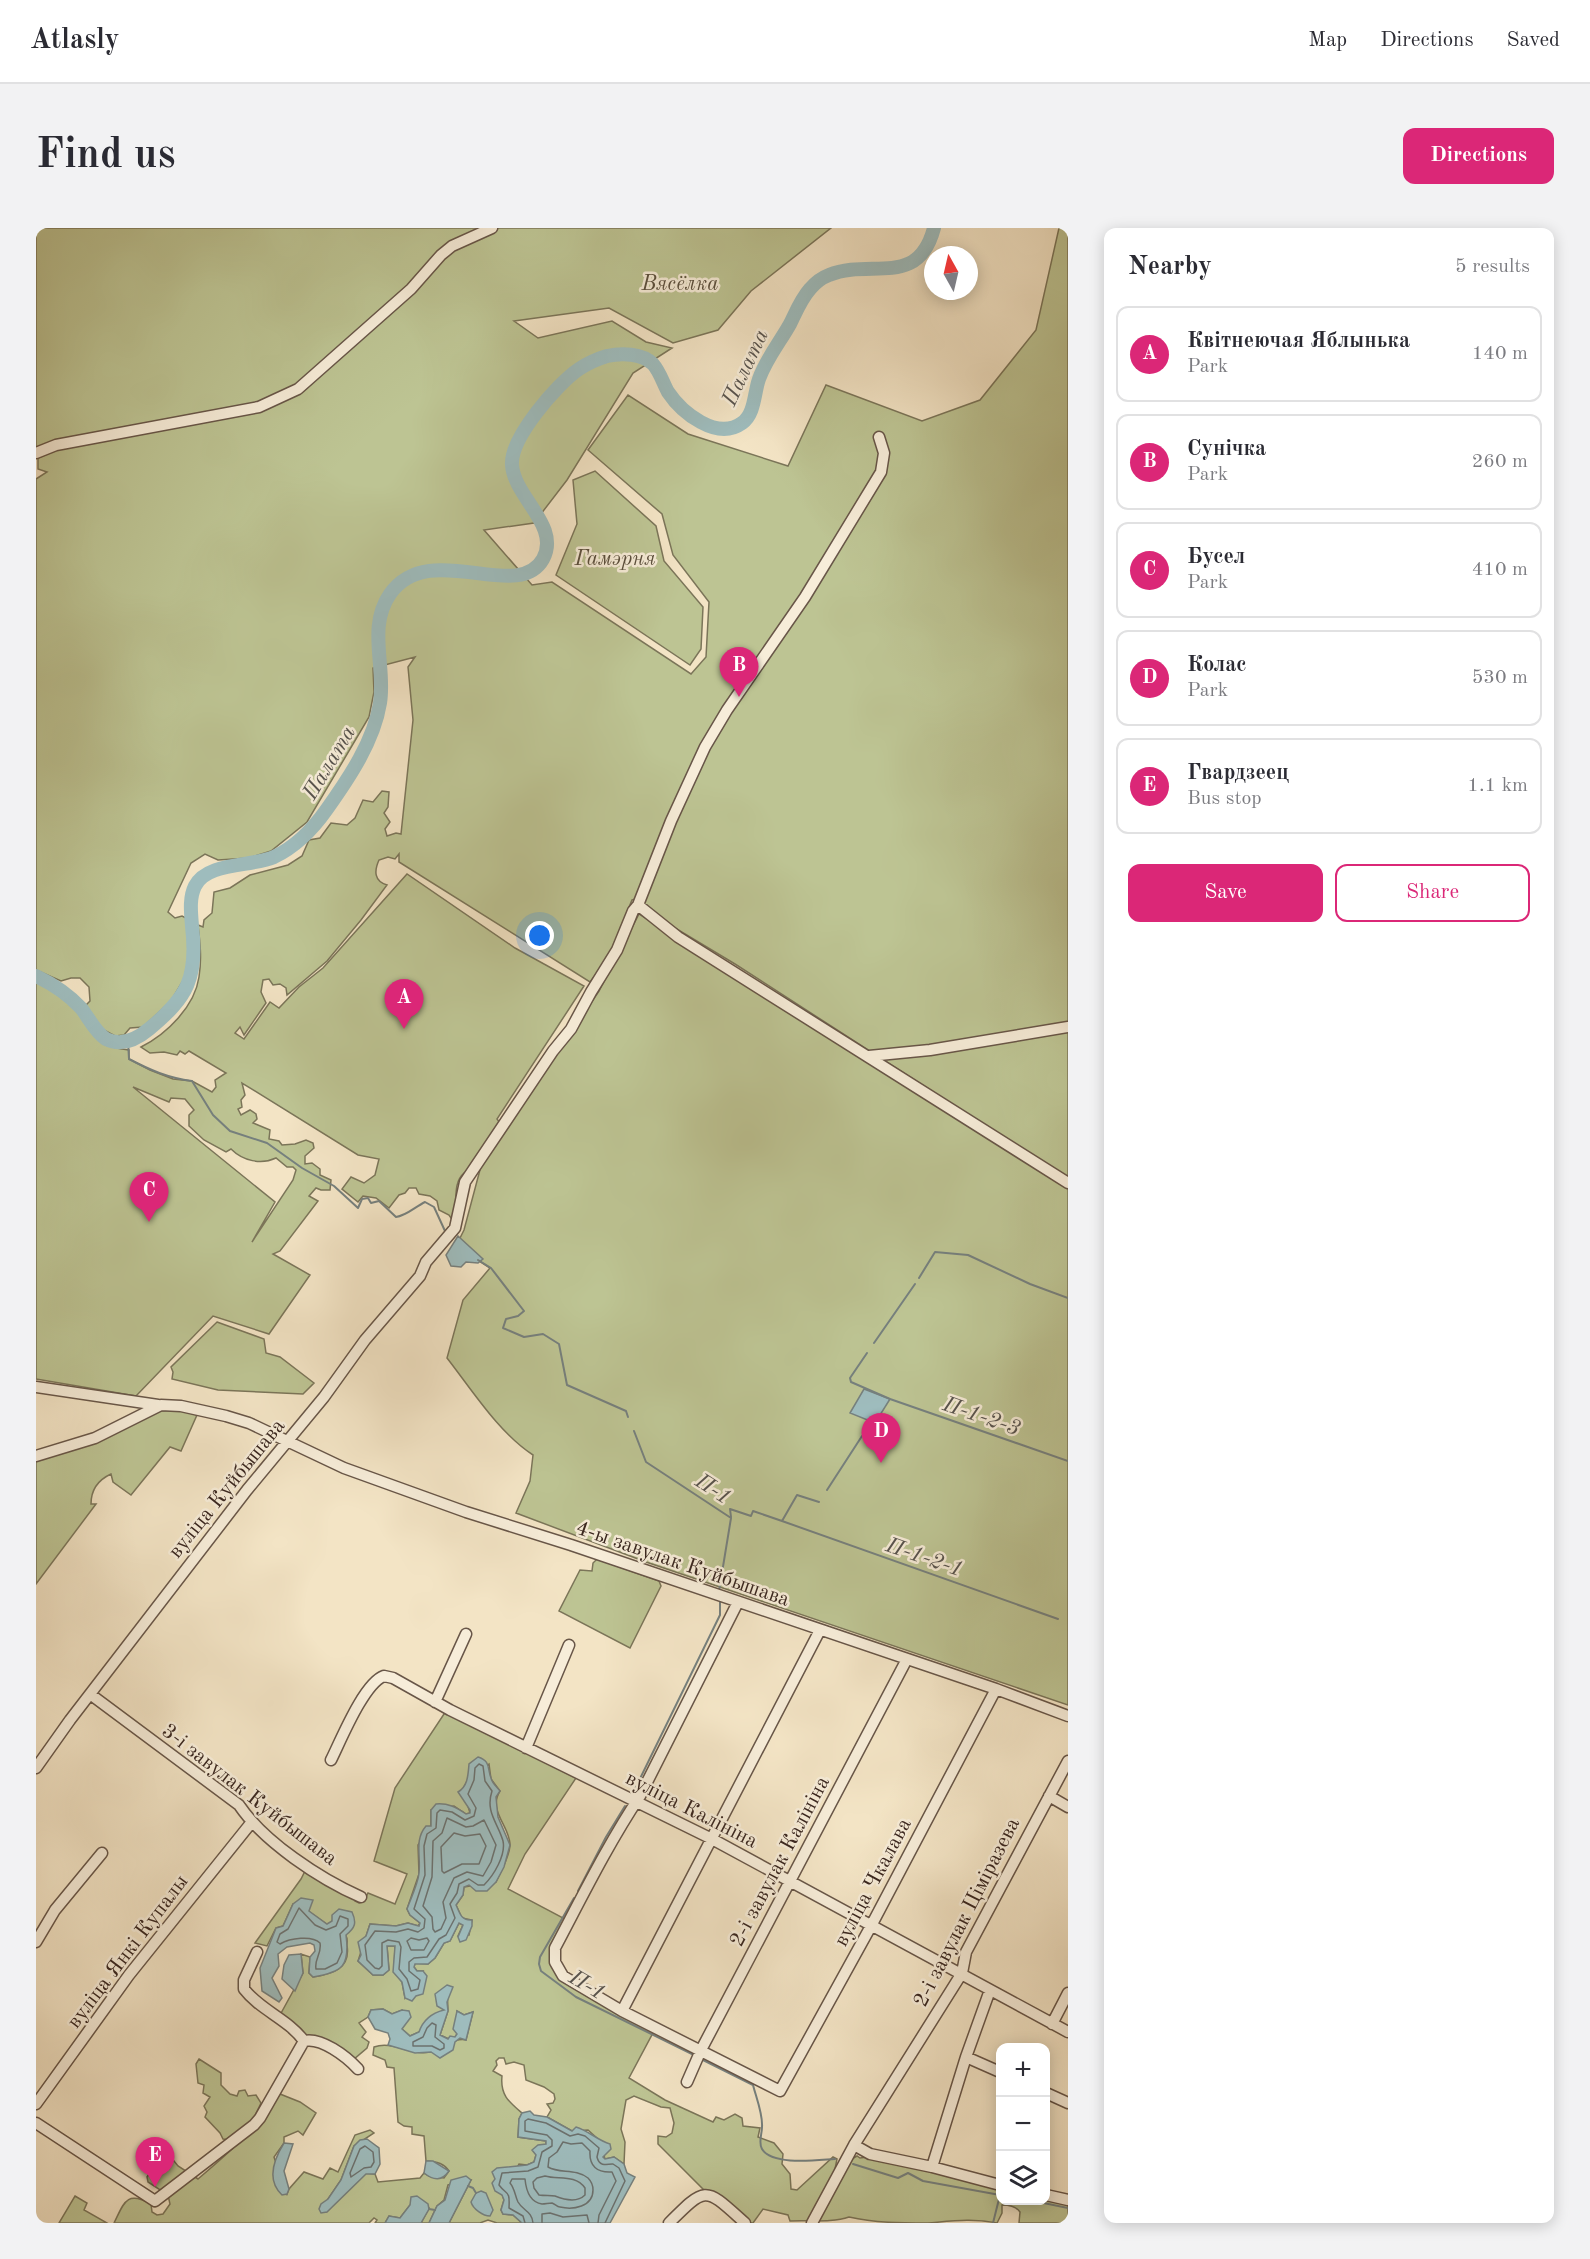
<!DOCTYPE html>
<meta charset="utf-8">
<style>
:root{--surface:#fff;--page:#f2f2f3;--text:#2b2b33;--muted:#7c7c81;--line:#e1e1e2;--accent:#db2777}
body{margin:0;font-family:"Old Standard TT",serif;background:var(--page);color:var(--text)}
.controls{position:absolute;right:18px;bottom:18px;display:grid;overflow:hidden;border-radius:12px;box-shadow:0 3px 15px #0003}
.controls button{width:54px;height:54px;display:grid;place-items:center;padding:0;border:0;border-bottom:2px solid var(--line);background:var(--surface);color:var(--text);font:30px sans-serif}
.compass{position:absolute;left:888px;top:18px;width:54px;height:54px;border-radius:50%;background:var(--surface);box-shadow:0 3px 15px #0003;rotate:352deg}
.you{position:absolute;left:504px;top:708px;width:21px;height:21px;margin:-15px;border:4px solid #fff;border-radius:50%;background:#1a73e8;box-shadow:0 0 0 9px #1a73e833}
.badge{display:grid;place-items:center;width:39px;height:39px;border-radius:50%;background:var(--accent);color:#fff;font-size:20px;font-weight:700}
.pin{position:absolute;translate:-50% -50px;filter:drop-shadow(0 2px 3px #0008)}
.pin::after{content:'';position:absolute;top:32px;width:21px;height:18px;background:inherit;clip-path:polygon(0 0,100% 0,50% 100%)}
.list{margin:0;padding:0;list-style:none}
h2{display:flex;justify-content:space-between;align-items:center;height:78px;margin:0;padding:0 24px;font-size:26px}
h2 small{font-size:20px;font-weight:400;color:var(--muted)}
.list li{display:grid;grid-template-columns:39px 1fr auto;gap:18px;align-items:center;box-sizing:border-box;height:96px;margin:0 12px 12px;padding:0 12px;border:2px solid var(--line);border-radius:12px}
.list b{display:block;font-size:22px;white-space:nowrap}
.list p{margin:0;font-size:20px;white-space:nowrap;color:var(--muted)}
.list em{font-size:20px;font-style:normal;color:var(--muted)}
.actions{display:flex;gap:12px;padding:18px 24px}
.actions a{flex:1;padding:14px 0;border:2px solid var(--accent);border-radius:12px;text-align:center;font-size:21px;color:var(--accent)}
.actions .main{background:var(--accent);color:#fff}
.icon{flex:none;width:33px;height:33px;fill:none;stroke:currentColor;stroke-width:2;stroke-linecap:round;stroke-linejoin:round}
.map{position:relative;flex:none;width:1032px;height:1995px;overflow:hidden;border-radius:12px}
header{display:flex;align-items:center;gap:36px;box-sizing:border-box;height:84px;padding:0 30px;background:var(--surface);border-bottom:2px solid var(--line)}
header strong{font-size:28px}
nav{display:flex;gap:33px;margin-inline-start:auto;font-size:21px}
.intro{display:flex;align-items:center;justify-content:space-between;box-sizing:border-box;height:144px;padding:0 36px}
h1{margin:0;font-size:42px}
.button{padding:15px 27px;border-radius:12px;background:var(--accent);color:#fff;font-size:21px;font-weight:700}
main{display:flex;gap:36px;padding:0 36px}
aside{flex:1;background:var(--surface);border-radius:12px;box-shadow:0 3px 15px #0003}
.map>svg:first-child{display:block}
.green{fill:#bdc493;stroke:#7b7559;stroke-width:1.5;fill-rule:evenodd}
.water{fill:#9ebcbd;stroke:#76807e;stroke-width:1.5}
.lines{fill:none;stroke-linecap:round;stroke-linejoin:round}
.shore{stroke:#6c716e;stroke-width:1.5}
.stream{stroke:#76807e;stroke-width:2}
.river{stroke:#9ebcbd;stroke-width:14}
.minor-casing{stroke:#685648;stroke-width:13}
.minor{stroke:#f7edd9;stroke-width:10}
.labels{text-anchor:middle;stroke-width:5;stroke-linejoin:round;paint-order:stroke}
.park-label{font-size:21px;font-style:italic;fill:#5a4e3c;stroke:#f7edd9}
.street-label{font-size:21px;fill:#39261f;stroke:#f7edd9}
.water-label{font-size:22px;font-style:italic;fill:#57534e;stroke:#f7edd9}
</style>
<header>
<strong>Atlasly</strong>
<nav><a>Map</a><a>Directions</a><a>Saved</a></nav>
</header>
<div class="intro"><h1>Find us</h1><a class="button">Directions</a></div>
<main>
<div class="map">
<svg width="1032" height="1995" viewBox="0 0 1032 1995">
<rect width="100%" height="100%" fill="#f3e4c5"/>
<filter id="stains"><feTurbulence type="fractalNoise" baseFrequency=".00333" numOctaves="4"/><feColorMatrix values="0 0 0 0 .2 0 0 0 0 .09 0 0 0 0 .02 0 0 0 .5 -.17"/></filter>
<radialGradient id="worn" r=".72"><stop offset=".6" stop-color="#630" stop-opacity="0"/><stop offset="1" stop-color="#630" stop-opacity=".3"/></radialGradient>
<!-- green -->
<path class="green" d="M0,0H795L715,63L682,102L637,115L573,80L478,93L502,110L576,93L610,114L636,120L597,145L531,252L498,295L448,302L496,357L516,354L655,446L670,429L673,374L637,327L626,286L552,222L592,167L652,206L752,238L790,157L886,193L944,172L1000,102L1023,0H1032V951L699,736L639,700L600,671L596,672L572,731L554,754L363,634V626L359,631L352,629L343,632C338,643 338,653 351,657L325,692L291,733L251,767L250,760L244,756L237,757L233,751L227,752L225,764L230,775L208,807L204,799L199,805L208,811L234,774L243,780L263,759L287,740L371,646L479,720L548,758L461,891L464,895L431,946L428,945C415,956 423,978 417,993L413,987L403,982L401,973L394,968L383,966L380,960H373L369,965L363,967L353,980L340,970L327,968L322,974L306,961L315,949L328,955L339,947L343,931L322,927L206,855L209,867L205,872L206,879L202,881L205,887L214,882L220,886L221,891L217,895L234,902L233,911L243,913L246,917L259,916L270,912L277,915L278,920L269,928V936L276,935L284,941V947L295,952L294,962H285L280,960L273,968L282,973L244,1023L237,1026L274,1047L233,1106L177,1088L100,1168L0,1151V752C15,760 28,768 39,780C62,805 54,818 93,822V831L114,842L137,851L156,853L176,864L180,859L179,852L190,845L153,823L149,826L144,823L141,827L128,824L114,825L105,819C131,806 159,778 163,749C166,731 164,714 162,697L167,699L168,692L176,685L178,664L194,660L214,647L252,637L266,628L273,612L284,610L295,595L311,597L319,590L327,572L337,574L346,563L353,564L352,579L348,585L354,594L349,601L351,608L360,605L365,606L377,492L372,439L379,429L337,440L338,464L333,489L271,594L235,623L213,630L182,632L169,626L155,635L132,684L139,690L146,688L152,691L153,728L148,751L135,773L107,799L94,800L88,807L79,808L66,801L49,778L54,773L53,759L44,750H35L25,753L0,742V251L11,244L2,241V230L18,223L0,220ZM97,859L133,874L135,870L149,871L158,882L153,887V898L168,912L190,924L195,921C207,933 225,937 240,930L251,939H257L260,942L257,952L216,1014L239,974Z
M559,243L620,298L628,333L667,379L665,421L654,437L520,347L541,296L537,252Z
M603,686L717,762L1032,961V1477L610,1334L480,1285L494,1253L497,1227C463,1205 436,1162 411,1130L427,1072L454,1040L420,1018L428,1002L445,938L563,763Z
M181,1094L228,1111L230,1125L244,1129L278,1155L267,1166L182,1162L136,1151L137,1144L135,1139Z
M144,1182L161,1187L145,1223L134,1219L95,1267L77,1254L75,1246C62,1252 55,1261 55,1276H60L0,1356V1231L122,1183Z
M561,1331L623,1353L625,1358L594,1420L523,1383L544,1342L556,1343L557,1335Z
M410,1483L540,1550L489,1626L472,1661L531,1692L517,1735L618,1803L593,1850L629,1872L677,1894L680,1889L688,1892L699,1886L706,1890L707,1898L724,1900L722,1909L738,1915L747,1926L746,1936L754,1946L755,1961L761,1962L797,1929L801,1931L799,1941L821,1928L824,1930L831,1929L964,1960V1972H1010V1969L1032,1974V1995H983L984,1984C980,1978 973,1977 966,1977V1985L961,1995C937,1990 916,1993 892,1995C865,1995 839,1995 813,1989C796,1995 774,1992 754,1993L752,1987L727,1981L717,1995H714L682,1967L670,1964L622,1916V1908L630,1909L636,1905L638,1895L634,1880L625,1879L598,1868L590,1872L585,1901L589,1914L588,1936L578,1929L569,1931L564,1913L552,1902L536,1903L511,1889L515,1882L511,1876L517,1875L519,1871L518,1866L508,1859L490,1852L488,1837L478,1834L470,1836L468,1830H463L460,1833L461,1837L457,1843L466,1848C464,1867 473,1874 486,1885L483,1891L482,1909L510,1913V1917L500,1927L498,1934L491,1937L483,1936L466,1966L468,1972L465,1982L467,1986L477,1987L486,1995H461L452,1992L444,1995H413L435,1952L412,1957L408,1972L401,1978L393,1995H385L393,1980L374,1977L364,1990L353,1988L349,1995H339L341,1992L338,1990L333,1995H78C88,1975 90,1962 115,1976L116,1984L121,1987L127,1986L134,1976L132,1967L112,1954L111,1949L119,1937L134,1928L142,1938L162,1951C196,1922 218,1903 244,1866L264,1874L280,1885L267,1907L262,1903L248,1909V1915L238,1929L251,1966L253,1961L268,1944L287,1951L294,1940L302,1944L319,1907L334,1902L338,1905L318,1918L305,1952L292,1971L291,1983L330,1945L339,1946L342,1954L384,1950L388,1945L393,1948L408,1950L413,1943C408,1935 398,1933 390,1933L388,1908L376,1906V1899L368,1898L362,1894L358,1840L351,1839L349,1832L337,1827L338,1819C357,1812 373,1828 394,1824C406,1821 419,1809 430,1812L437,1784L428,1787L421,1783V1806L419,1809L413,1811L404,1807L412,1783L411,1757L409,1782L383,1804L374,1808L366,1801V1782L356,1786L347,1781L335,1782L332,1789L323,1795L330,1804L326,1809L333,1814L331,1820L318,1831L269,1809L244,1787L267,1745L265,1726L274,1729L273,1745L277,1749C296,1746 315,1741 311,1717C311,1714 312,1711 310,1708C308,1702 300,1697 296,1693L292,1697L272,1683L257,1676L247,1698L240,1700L231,1718L219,1715L265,1651L270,1641L318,1669L319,1673L323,1675L328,1673L332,1665L359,1676L371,1646L338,1633L359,1560ZM453,1536L455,1551L464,1563C451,1583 475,1599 474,1618C473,1630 465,1643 460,1654L428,1659L427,1667L420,1677L426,1690L436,1692L433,1707L422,1708L427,1697L423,1695L414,1713L408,1715L399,1730L392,1736L379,1735L378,1739L381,1743H387L369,1770L366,1754L358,1744L359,1718H351L353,1742L347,1747H337L322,1733L334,1696L360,1698L372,1695L382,1698L384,1695L374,1687L371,1681L383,1646L382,1617L395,1598V1582L418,1578L430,1586L434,1585L427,1561L432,1551Z
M163,1831L185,1845V1857L194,1866L201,1868L203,1863L209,1862L212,1868L220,1867L225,1875L217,1892L194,1912L187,1911L184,1905L169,1889L171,1884L168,1878L174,1869L167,1865L168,1857L162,1855L160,1836Z
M39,1968L51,1975L48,1982L71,1995H23Z"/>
<!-- water -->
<path class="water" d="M422,1008L447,1031L442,1035L430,1034L425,1039L415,1038L410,1027Z
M828,1161L854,1171L839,1195L814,1185Z
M442,1529C455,1533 451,1540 455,1550C456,1555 461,1559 464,1563L460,1569L462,1589L474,1617L468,1639L460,1654L451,1663H440L433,1657L428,1659L427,1667L420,1677C424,1685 425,1693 436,1692V1698L430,1712L424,1714L422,1709L427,1697L423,1695L414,1713L408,1715L399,1730L392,1736H379L378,1739L381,1743H387L391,1748L387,1766L380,1768L376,1773L369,1770L366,1754L357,1744L359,1718H351L353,1742L347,1747H337L322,1733L325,1727L322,1714L330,1708L334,1696L360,1698L372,1695L383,1698L384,1695L374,1687L371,1681C375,1670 382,1656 383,1645C385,1628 378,1612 390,1598H395V1582L400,1576C412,1575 420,1579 430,1586L434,1585V1582L422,1564C432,1558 432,1547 433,1536Z
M265,1670L277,1672L273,1683L291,1696L296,1693V1687L303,1681L316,1684C321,1695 319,1700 310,1707C314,1738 307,1744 277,1749L273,1745L274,1729L279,1723L278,1717L274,1715L251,1719L242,1726L243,1738L236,1750L246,1770L243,1774L226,1763L224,1740L240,1700L247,1698L257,1676Z
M265,1726L267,1745L259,1763L246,1751L248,1737L253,1727Z
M411,1757L417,1759L411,1774L412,1783L404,1807L412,1811L414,1808L419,1809L421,1806L417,1801L421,1783L428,1787L437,1784L430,1812L424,1810L419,1814L417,1822L404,1830L395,1824L379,1825L352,1817L354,1811L352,1805L339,1801L332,1789L335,1782L347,1781L356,1786L366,1782L373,1783L375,1789L366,1801L374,1808L383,1804C387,1792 396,1785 408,1782L401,1778L399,1766Z
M494,1883L498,1887L511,1889L536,1903L540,1899C553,1903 561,1912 574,1916L575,1921L567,1929L569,1931L578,1929L588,1936L591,1945L599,1949L574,1995H486L477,1987L467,1986L465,1982L468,1972L466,1967L459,1963L456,1955L459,1951L456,1944L461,1940L491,1937L498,1934L500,1927L496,1922L502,1917L510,1916V1913L482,1909L483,1891L486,1885Z
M331,1911L343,1920L344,1936L339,1946H330L291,1984L285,1985L283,1981L285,1976L292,1971L305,1952L318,1918L324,1912Z
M248,1915L257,1916L248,1943L253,1961L251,1966L246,1967C230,1952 238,1931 248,1915Z
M390,1933H397L413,1943C406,1953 398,1953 388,1945Z
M430,1948L435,1952L413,1995H393L401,1978L409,1972L415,1952Z
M445,1963L450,1965L457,1982L454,1988C447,1988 437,1981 435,1974L440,1965Z
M381,1968L392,1976L393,1981L385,1995H349L353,1988L364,1990L374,1977L375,1969Z"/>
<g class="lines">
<!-- shore -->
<path class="shore" d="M443,1536L447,1538L449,1553L456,1563C449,1584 462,1595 467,1613C470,1627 458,1647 448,1657H442L433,1651L423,1656L421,1665L414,1676L419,1690L410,1707L403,1711L391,1729L378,1730L373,1734V1743L384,1752L382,1761L375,1763L371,1751L363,1741L365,1719L363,1714L352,1712L346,1715V1738L343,1741L339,1740L331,1732L329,1717L339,1703L360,1704L372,1701L382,1704L388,1700L389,1691L378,1681L389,1647L388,1618L391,1606L400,1600L401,1585L404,1582L416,1584L429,1592L438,1588L440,1580L432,1566L438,1552L439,1540Z
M411,1590L430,1599L437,1598L448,1592L460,1617L455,1634L447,1648L431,1644L418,1650L407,1674L410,1690L405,1701L399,1704L397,1701L396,1689L387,1678L396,1649L397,1613L406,1605Z
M418,1605L429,1608L444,1606L450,1618L443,1636H426L408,1645L406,1643L405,1619Z
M263,1680L279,1697L290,1702L300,1698L304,1688L312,1691V1698L304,1706L306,1724L301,1735L289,1741H280C278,1731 286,1726 284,1715C276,1707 254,1710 244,1716L241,1714L244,1706L252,1701Z
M375,1710L383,1712L391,1710L393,1713L388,1722H375L371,1713Z
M396,1795L400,1797L399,1809L408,1816V1820L404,1822L396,1818H377V1814L387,1809L391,1800Z
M329,1918L337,1924L338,1934L335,1939L328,1940L315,1949L314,1945L324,1921Z
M509,1948C522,1952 539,1946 549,1960V1967C541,1975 529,1972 519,1968C515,1967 509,1968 503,1967L498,1960L497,1954L501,1950Z
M489,1995L487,1988L473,1980C474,1961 471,1968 463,1957L466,1945L492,1943L502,1939L506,1924L516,1918V1912L511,1907L489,1903V1893L492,1891L510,1895L534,1908L542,1906L549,1908L563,1920L561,1929C563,1938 569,1937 577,1936L583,1940L589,1953L569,1995
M497,1995C496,1983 487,1983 482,1974C479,1968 479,1961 474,1955L476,1951H489C490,1962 493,1974 506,1976C509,1976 513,1975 516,1975C519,1976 521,1979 524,1979C537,1982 557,1979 557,1962C557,1958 555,1953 552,1950C539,1940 524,1946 512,1939L513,1930L521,1924L527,1914L535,1916L546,1915L554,1923C553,1938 561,1945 576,1944L580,1953L563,1987L562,1995
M506,1995V1986L514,1985L527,1989L551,1987L553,1995"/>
<!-- stream -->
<path class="stream" d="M92,813L93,831C114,842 132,850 156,853L177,887L194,903L231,915L266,940L298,958L322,980L326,971L332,970L335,975L343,973L360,989C370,988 379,979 389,974L398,979L409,1003
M442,1032L455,1040L488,1083L482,1088L470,1091L467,1100L488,1109L507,1106L523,1116L531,1157L590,1183L592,1189
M883,1050L899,1024L932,1027L994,1056L1032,1070
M838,1115L879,1056
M831,1125L814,1150L815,1154L854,1171L1032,1233
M598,1203L610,1234L695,1290L683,1363
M791,1262L826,1208
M695,1289L694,1281L715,1288L717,1283L746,1293L761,1267L783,1274
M746,1293L1022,1391
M596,1567L684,1387V1373
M542,1663L570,1609L589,1578
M538,1670L504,1729L503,1736L505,1743L540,1769L658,1827
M667,1832L717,1857C720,1869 727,1886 726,1899C726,1907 722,1914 726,1921C736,1938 781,1932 799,1931
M817,1936L862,1950L872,1945L887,1953L964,1967
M432,1958L437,1960L440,1965
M993,1972L1032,1980
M393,1981L399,1982
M957,1995L964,1967"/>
<!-- river -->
<path class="river" d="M0,748C17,756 32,766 45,780C53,790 59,804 70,811C86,819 101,811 113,801C152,769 162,749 156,698C155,685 153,670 159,658C171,634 215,639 238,629C261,618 277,601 291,581C313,550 338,513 344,475C350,439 331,399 354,366C393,310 482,376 507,331C525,298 478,269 476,237C474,210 521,156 543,141C552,135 561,131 571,128C585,125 606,125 617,136C624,144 627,155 632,164C646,185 681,213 706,195C719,186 718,165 723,151C730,131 744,114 754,96C760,84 765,71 774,61C779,55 785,50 793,47C835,30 882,61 898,0"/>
<!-- minor casing -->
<g class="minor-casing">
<path id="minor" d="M0,225L20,217L223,179L262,161L375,61L405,27L416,18L456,0
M602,677L642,709L1032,955
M833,828L894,822L1032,799
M0,1159L122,1177
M0,1228L59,1210L125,1177L145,1178L190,1188L213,1195L308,1240L430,1284L535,1317L960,1461L1032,1488
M702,1374L604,1568C572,1616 546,1669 519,1720V1734L527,1748L586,1783L744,1863L835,1698L960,1461
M54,1466L203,1577C228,1614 284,1651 325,1669
M399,1474L430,1406
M490,1520L533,1417
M295,1532C305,1512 328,1455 348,1448L357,1450L414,1482L676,1611L1032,1804
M0,1540L34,1492L211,1262L288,1169L329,1112L384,1048L390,1034L419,1000L429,954L517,823L535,801L555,764L581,722L597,683L602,677L635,593L669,519L691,482L769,369L845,244L848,225L843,209
M1013,1568L1032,1579
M0,1714L19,1682L66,1625
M221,1724L208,1752V1761C224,1782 252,1791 268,1813C285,1809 310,1828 322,1841
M586,1783L784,1402
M1016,1796L1032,1765
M930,1829L964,1844
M651,1854L665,1822L871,1431
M1010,1865L1032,1875
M0,1876L93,1747L215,1595
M0,1895L119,1973L218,1897L224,1890L268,1813
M818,1917L834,1926L896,1939L930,1829L954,1762
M896,1939L964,1957
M1010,1967L1032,1972
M633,1995C671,1957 669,1959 709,1995
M776,1995L818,1917L926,1745L930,1724L1032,1533"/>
</g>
<!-- minor -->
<use href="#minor" class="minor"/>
</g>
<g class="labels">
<!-- park labels -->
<g class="park-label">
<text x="644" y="62">Вясёлка</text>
<text x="579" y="337">Гамэрня</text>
</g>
<!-- street labels -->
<g class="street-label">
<text transform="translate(190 1260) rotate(-51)" y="7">вуліца Куйбышава</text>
<text transform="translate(647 1335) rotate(19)" y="7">4-ы завулак Куйбышава</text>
<text transform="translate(214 1566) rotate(38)" y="7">3-і завулак Куйбышава</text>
<text transform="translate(656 1581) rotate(27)" y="7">вуліца Калініна</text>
<text transform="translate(743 1633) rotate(-62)" y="7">2-і завулак Калініна</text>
<text transform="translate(836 1654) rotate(-62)" y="7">вуліца Чкалава</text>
<text transform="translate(930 1684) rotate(-63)" y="7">2-і завулак Ціміразева</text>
<text transform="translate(91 1723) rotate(-53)" y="7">вуліца Янкі Купалы</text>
</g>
<!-- water labels -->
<g class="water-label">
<text transform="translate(708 139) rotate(-65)" y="8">Палата</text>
<text transform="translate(292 534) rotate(-59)" y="8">Палата</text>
<text transform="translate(946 1187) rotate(19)" y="8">П-1-2-3</text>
<text transform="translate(678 1260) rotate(33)" y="8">П-1</text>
<text transform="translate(889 1328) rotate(19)" y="8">П-1-2-1</text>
<text transform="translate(552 1756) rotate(31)" y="8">П-1</text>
</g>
</g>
<rect width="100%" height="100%" filter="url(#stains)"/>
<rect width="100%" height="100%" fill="url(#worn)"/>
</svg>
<div class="controls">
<button>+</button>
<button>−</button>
<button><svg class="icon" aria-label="layers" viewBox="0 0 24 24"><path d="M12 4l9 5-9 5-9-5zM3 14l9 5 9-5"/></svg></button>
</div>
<svg class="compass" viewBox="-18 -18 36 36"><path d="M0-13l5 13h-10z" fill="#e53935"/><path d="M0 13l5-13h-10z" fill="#7c7c81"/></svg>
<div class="you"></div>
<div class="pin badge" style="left:368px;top:801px">A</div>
<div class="pin badge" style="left:703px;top:469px">B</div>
<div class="pin badge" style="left:113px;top:994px">C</div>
<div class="pin badge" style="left:845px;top:1235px">D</div>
<div class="pin badge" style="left:119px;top:1959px">E</div>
</div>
<aside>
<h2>Nearby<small>5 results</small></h2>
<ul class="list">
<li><span class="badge">A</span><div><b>Квітнеючая Яблынька</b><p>Park</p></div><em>140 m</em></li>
<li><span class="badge">B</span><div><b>Сунічка</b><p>Park</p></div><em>260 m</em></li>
<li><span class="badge">C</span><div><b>Бусел</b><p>Park</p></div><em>410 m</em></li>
<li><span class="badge">D</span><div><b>Колас</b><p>Park</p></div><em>530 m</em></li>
<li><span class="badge">E</span><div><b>Гвардзеец</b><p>Bus stop</p></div><em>1.1 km</em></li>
</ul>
<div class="actions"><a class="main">Save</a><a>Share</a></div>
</aside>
</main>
